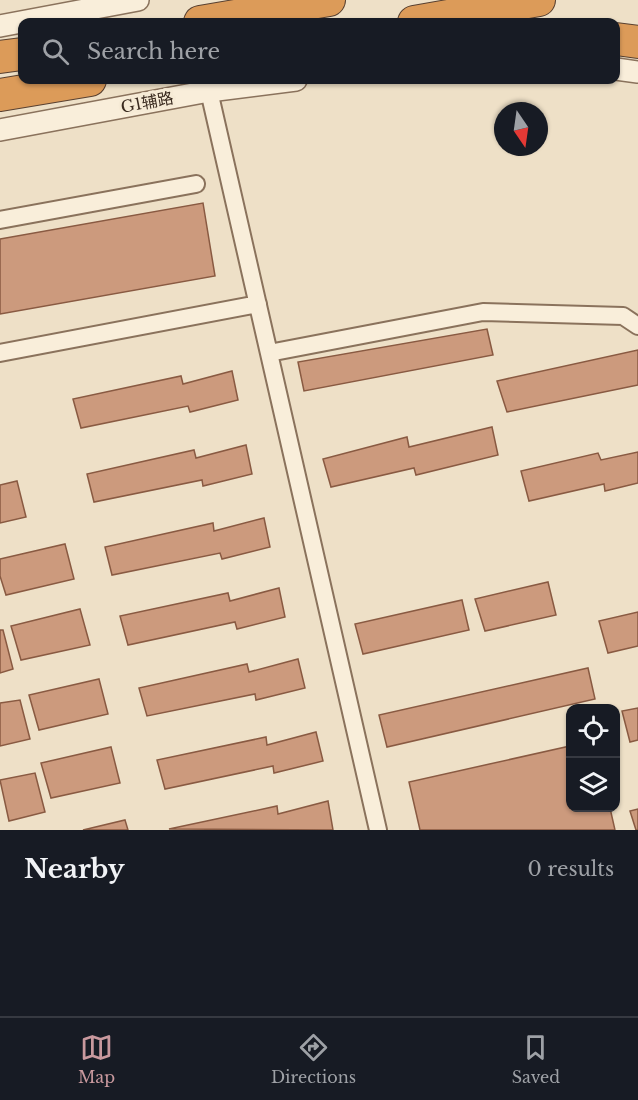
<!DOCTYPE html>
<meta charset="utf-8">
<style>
:root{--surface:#171b24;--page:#242831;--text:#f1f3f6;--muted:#9ea1a6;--line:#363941;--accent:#c9999e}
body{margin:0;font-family:"Libre Baskerville","Noto Sans SC",serif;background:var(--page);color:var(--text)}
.controls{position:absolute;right:18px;bottom:18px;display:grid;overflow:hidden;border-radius:12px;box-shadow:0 2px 4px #0004}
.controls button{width:54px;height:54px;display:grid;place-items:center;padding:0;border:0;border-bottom:2px solid var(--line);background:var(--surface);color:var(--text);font:30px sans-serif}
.compass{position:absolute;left:494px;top:102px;width:54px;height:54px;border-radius:50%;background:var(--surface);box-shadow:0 2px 4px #0004;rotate:167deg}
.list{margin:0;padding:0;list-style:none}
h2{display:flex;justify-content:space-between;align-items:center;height:78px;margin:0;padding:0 24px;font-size:26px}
h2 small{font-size:20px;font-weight:400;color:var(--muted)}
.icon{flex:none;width:33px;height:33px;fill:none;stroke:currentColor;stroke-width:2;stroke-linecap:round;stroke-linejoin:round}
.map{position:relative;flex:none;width:638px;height:830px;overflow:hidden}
.search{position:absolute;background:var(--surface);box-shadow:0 2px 4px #0004;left:18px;right:18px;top:18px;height:66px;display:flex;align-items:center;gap:15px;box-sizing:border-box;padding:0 21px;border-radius:12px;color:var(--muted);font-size:22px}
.sheet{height:186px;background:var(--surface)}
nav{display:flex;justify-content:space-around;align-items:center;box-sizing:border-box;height:84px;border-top:2px solid var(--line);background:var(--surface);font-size:16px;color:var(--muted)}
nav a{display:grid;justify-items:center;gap:3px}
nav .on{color:var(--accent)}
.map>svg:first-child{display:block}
.building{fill:#cc9a7d;stroke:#895a42;stroke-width:1.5}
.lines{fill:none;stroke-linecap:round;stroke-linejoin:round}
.minor-casing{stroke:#8a725c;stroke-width:20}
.tertiary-casing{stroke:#8a725c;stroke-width:24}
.motorway-casing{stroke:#584030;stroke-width:34}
.minor{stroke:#f9eeda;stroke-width:16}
.tertiary{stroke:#f9eeda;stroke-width:21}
.motorway{stroke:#dc9b59;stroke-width:32}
.labels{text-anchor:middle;stroke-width:6;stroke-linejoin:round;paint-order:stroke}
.street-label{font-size:16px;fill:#3a2b20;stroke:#f6ebd6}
</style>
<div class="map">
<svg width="638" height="830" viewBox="0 0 638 830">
<rect width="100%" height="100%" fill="#eee0c7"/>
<!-- building -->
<path class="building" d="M203,203L215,276L0,314V239Z
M487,329L493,355L304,391L298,362Z
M638,350V385L507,412L497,381Z
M232,371L238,400L190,412L188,406L81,428L73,399L181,376L183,384Z
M492,427L498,455L416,475L414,468L331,487L323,459L407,437L409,447Z
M246,445L252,474L203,486L202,480L94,502L87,474L194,450L196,458Z
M638,452V483L605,491L604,484L529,501L521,471L598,453L601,460Z
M17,481L26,517L0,523V485Z
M264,518L270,547L222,559L220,553L112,575L105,547L213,523L214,531Z
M65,544L74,579L6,595L0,576V559Z
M548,582L556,615L485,631L475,599Z
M279,588L285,617L237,629L235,622L128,645L120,616L228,593L230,601Z
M462,600L469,630L363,654L355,624Z
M80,609L90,645L21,660L11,626Z
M638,612V646L608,653L599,621Z
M0,630H3L13,669L0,673Z
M298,659L305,688L256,700L255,694L147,716L139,688L247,664L249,672Z
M588,668L595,699L387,747L379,715Z
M99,679L108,714L39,730L29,695Z
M20,700L30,739L0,746V703Z
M638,708V740L630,742L622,711Z
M316,732L323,761L274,773L273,766L165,789L157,760L266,737L267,745Z
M570,746V808H610L615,830H420L409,782Z
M111,747L120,783L51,798L41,763Z
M35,773L45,812L9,821L0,780Z
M328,801L333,830L169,829L277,806L278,814Z
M638,809V830H636L630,811Z
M125,820L128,830H83Z"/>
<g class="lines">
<!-- minor casing -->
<g class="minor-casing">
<path id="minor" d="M209,91L378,830
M0,220L196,184
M0,353L258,304
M269,353L483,312L623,316L638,326"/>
</g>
<!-- tertiary casing -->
<g class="tertiary-casing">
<path id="tertiary" d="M0,26L138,0
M616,69L638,72
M0,130L209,91L296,80"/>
</g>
<!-- motorway casing -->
<g class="motorway-casing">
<path id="motorway" d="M200,22L329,0
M414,22L539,0
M616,39L638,42
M0,57L22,54
M0,95L90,80"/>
</g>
<!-- minor -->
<use href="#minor" class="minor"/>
<!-- tertiary -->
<use href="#tertiary" class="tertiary"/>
<!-- motorway -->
<use href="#motorway" class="motorway"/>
</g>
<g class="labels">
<!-- street labels -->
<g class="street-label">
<text transform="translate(147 102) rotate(-11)" y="6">G1辅路</text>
</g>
</g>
</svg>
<div class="controls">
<button><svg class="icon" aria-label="locate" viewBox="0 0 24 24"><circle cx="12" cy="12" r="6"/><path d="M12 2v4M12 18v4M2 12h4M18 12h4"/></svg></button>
<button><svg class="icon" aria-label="layers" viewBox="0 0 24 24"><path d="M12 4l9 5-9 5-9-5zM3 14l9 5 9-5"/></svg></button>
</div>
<svg class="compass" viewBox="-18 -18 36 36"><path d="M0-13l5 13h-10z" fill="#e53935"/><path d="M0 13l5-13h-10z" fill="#9ea1a6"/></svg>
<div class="search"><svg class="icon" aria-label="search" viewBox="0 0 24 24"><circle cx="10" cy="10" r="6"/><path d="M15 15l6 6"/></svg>Search here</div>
</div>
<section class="sheet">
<h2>Nearby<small>0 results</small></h2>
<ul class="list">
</ul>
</section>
<nav>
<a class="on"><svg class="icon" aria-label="map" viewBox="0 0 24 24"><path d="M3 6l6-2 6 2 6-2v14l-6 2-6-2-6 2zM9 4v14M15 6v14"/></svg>Map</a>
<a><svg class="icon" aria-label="directions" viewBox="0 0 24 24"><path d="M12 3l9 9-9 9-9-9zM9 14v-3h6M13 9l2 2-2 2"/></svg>Directions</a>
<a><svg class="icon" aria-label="saved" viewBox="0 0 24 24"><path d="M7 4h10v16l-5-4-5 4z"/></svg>Saved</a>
</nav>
